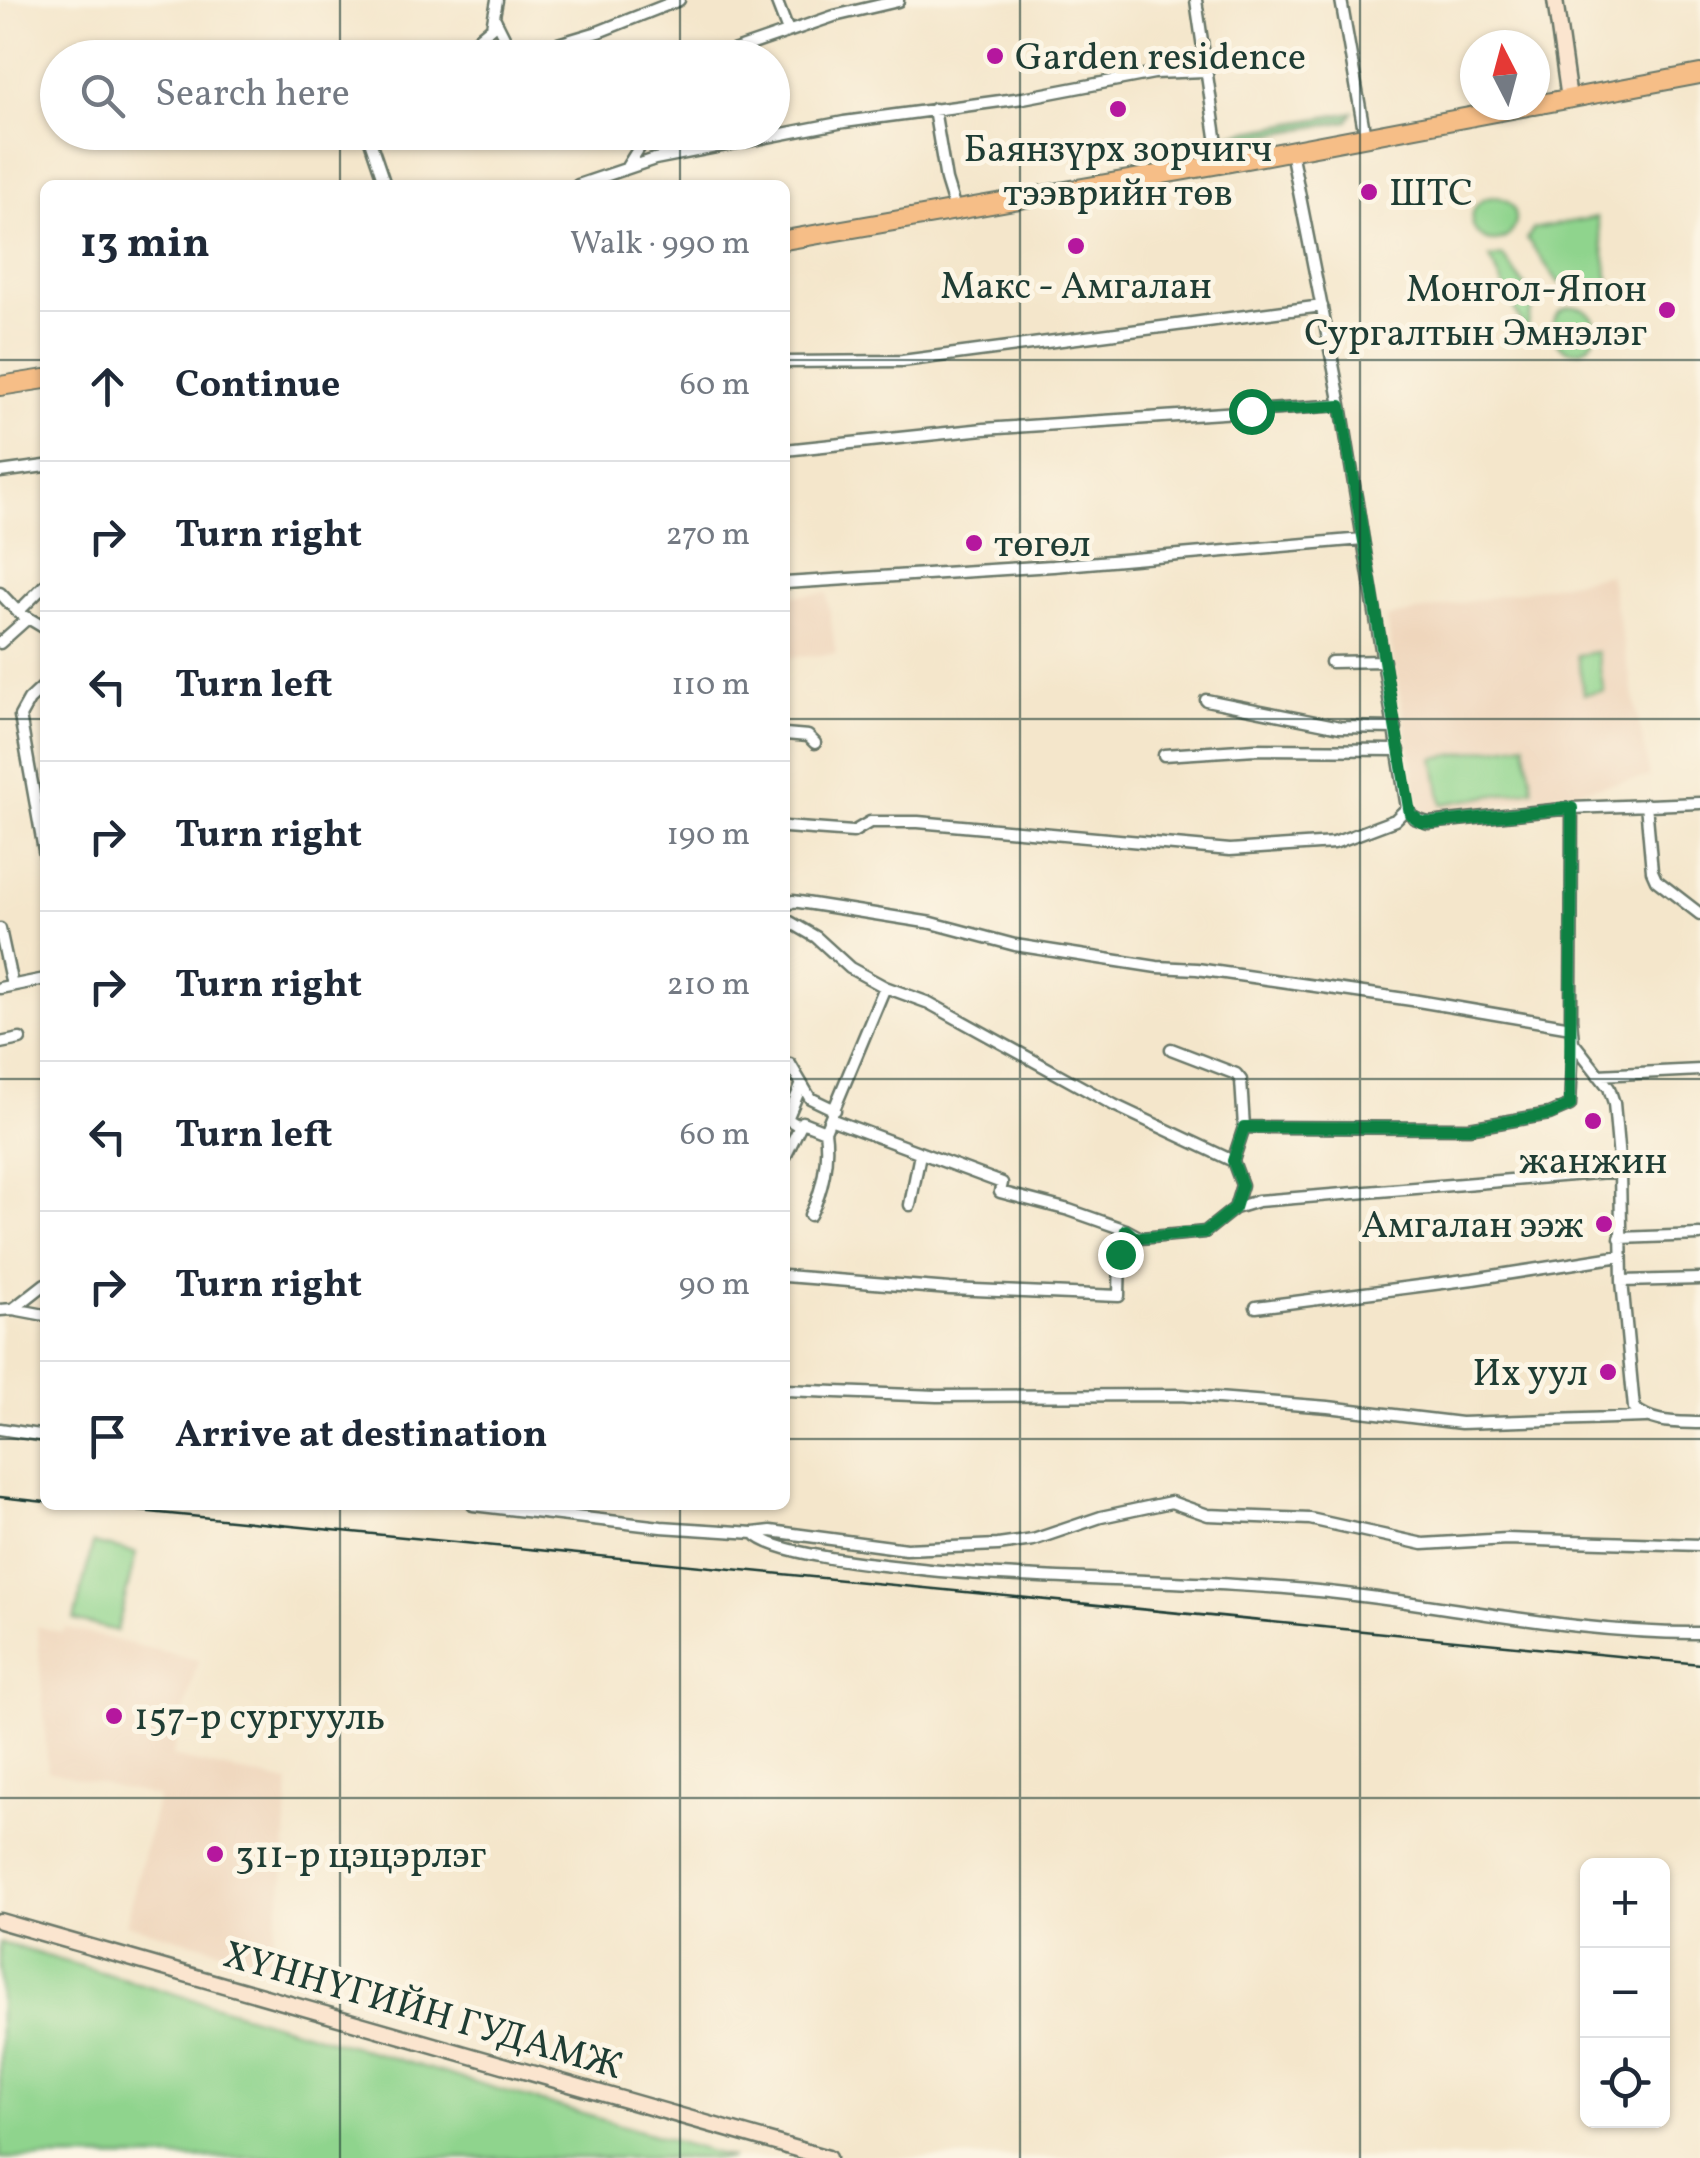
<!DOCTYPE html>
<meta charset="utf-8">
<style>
:root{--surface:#fff;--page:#f6f6f7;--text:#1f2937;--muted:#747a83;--line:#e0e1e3}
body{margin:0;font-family:Vollkorn,serif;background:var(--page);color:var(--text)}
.controls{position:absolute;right:30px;bottom:30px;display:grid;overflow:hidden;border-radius:15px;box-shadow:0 2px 8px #0004}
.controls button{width:90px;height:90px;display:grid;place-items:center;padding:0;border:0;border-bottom:2px solid var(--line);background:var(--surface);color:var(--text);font:50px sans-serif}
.compass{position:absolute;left:1460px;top:30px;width:90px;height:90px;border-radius:50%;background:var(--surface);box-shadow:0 2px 8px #0004;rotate:354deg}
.stop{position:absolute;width:30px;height:30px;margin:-22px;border:8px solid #0b8043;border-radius:50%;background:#fff}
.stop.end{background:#0b8043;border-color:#fff;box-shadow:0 2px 10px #0008}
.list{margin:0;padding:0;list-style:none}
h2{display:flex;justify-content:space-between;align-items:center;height:130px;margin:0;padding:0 40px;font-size:42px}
h2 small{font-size:32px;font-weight:400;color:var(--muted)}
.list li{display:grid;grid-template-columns:65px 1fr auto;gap:30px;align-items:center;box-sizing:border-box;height:150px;padding:0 40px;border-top:2px solid var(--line)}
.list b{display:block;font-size:38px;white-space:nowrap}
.list em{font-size:32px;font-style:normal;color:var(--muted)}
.icon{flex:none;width:55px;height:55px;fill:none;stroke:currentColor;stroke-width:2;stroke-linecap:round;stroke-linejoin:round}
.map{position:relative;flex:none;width:1700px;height:2158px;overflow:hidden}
.search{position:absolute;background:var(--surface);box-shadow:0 2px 8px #0004;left:40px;top:40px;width:750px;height:110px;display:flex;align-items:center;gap:25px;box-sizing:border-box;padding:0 35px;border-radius:55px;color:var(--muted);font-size:38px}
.panel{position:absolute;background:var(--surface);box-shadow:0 2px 8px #0004;left:40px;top:180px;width:750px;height:1330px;border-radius:15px}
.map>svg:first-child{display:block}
.built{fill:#efd6bc}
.green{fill:#8fd48d;stroke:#578860;stroke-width:2.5}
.forest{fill:#73b678;stroke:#497a56;stroke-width:2.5}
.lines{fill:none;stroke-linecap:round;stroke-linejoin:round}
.street-casing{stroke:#6a7869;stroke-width:15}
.secondary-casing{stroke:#6a7869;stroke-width:19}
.highway-casing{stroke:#6a7869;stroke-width:22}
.street{stroke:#fff;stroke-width:10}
.secondary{stroke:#fbe5cf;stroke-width:14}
.highway{stroke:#f6be87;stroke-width:18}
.rail{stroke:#1f3d34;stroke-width:2.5}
.route{stroke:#0b8043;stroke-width:12}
.grid{fill:none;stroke:#1f3d34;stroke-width:2.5;stroke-opacity:0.55}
.poi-dot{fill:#b5179e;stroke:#fcf5e5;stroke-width:4}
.labels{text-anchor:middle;stroke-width:10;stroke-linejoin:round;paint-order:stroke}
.poi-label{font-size:38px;fill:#1f3d34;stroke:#fcf5e5;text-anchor:start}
.street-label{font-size:38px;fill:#1f3d34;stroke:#fcf5e5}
</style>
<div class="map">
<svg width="1700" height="2158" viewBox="0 0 1700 2158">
<rect width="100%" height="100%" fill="#fcf5e5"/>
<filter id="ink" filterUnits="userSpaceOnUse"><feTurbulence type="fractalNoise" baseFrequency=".01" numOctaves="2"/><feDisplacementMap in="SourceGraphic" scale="20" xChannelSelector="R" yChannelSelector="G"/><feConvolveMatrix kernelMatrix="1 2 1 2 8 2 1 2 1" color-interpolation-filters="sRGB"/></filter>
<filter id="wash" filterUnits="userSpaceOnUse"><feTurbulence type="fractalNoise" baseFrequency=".0048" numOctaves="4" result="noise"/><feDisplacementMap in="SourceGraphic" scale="40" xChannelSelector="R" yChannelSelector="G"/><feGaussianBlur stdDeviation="2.25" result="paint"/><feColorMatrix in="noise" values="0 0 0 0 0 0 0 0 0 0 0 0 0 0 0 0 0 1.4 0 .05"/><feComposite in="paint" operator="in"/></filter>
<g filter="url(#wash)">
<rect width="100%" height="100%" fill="#f4e6cb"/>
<!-- built -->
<path class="built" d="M1609,574L1650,777L1435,816L1423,813L1420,808L1386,618Z
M827,593L836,654L785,658V596Z
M37,1626L63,1633L64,1628L198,1660L172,1757L289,1783L284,1877L269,1963L126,1924L158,1797L48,1771Z"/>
<!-- green -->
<path class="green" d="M1472 219a22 22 0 1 1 44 0a22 22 0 1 1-44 0Z
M1597,217L1613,300L1588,283H1559L1527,239L1533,229Z
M1503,256L1536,301L1529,317L1527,335L1490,258Z
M1552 329a22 22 0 1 1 44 0a22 22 0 1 1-44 0Z
M1597,652L1604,691L1584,694L1577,655Z
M1525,743L1533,789L1442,804L1434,758Z
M93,1543L136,1553L117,1631L74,1620Z
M0,1943L16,1947L732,2158H0Z"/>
<!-- forest -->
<path class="forest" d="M1353,112L1348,121L1228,142L1221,136Z"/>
</g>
<g filter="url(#ink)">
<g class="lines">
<!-- street casing -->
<g class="street-casing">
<path id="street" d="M776,0L788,31
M1196,0L1220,164
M1341,0L1365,136
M495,19L509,47L521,55L598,32L679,0
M455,58L492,27L497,0
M712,58L834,16L898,1
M934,109L946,180L955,209
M367,132L385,185
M1291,151L1341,405L1407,808L1414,818L1428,823L1572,808L1571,1019L1573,1042L1609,1088L1614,1103L1620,1171L1622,1281L1634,1408C1653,1424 1676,1422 1700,1423
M627,167L649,132
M578,185L655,159L844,122L1023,98L1154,73L1205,71
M785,362L902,361L1322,306
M785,450L984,429L1341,405
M0,472L45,466
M785,583L1053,566L1363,539
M0,593L18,612L45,628
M18,612L45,585
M0,643L28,618
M1331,662L1384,661
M45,685L29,700L20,716L45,856
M1206,700L1340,727L1396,728
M785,734L808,736L815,743
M1164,755L1255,749L1399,750
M1646,804L1652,871L1656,880L1700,914
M1572,808L1700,803
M785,827L853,832L870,822H918L1230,850L1334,843L1395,820L1407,808
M785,907L793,901L932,923L1015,945L1157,967L1197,969L1412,1000L1571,1027
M785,919L816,937L850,968L885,987L929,1003L1114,1105L1233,1161
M0,929L12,985
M0,988L45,979
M0,1043L20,1039
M1171,1049L1236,1074L1241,1080L1244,1127
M790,1064L810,1098L835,1110
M1598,1075L1700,1070
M830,1119L1002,1183L1000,1192L1069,1210L1126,1230
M799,1126L787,1119L801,1086
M785,1157L802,1122L825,1131L885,987
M910,1205L920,1154
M1235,1208L1258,1201L1620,1171
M810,1215C823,1191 829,1158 825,1131
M1620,1238L1700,1235
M785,1276L950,1289L1119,1296L1120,1254L1126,1230L1141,1238L1205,1232L1235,1208L1242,1185L1233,1161L1244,1127L1469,1128L1549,1114L1570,1105L1573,1043
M1622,1281L1700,1279
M1256,1307L1473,1279L1621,1256
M13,1309L45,1284
M0,1310L13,1309L45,1315
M785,1390L937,1396L1180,1395L1328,1407L1461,1423L1645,1417
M0,1429L45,1436
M473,1505L661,1527L754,1533L771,1531L906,1549L998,1545L1033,1540L1101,1517L1171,1502L1208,1515L1310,1519L1423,1544L1507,1539L1700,1545
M754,1533C775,1557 895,1566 930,1570C1068,1583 1208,1578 1346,1594C1463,1608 1581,1634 1700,1633"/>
</g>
<!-- secondary casing -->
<g class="secondary-casing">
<path id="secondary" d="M1555,0L1569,99
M0,1921L828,2158"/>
</g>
<!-- highway casing -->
<g class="highway-casing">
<path id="highway" d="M1535,105L1700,74
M785,240L1220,164L1533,105
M0,386L45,379"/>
</g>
<!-- street -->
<use href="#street" class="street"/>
<!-- secondary -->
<use href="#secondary" class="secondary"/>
<!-- highway -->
<use href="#highway" class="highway"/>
<!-- rail -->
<path class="rail" d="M0,1497L45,1502
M78,1505L1700,1664"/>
</g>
</g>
<g class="lines" filter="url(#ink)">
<!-- route -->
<path class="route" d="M1120,1254L1126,1230L1133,1236L1141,1238L1205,1232L1235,1208L1242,1185L1233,1161L1244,1127L1469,1128L1550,1114L1570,1105L1572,808L1432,823L1421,822L1410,814L1341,406L1251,411"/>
</g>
<!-- grid -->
<path class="grid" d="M340,0V58M680,0V58M1020,0V2158M1360,0V2158M340,132V185M680,132V185M0,360H45M785,360H1700M0,719H45M785,719H1700M0,1079H45M785,1079H1700M0,1439H45M785,1439H1700M340,1505V2158M680,1505V2158M0,1798H1700"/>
<!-- markers -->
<g class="poi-dot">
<circle cx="995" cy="56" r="10"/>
<circle cx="1118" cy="109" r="10"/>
<circle cx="1369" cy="192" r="10"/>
<circle cx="1076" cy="246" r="10"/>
<circle cx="1667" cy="310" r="10"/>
<circle cx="974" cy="543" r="10"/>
<circle cx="1593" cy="1121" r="10"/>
<circle cx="1604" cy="1224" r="10"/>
<circle cx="1608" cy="1372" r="10"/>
<circle cx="114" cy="1716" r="10"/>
<circle cx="215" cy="1854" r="10"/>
</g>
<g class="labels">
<!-- poi labels -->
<g class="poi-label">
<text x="1015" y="69">Garden residence</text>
<text x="1118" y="161" text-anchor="middle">Баянзүрх зорчигч<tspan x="1118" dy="44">тээврийн төв</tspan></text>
<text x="1389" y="205">ШТС</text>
<text x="1076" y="298" text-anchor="middle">Макс - Амгалан</text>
<text x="1647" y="301" text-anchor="end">Монгол-Япон<tspan x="1647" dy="44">Сургалтын Эмнэлэг</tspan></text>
<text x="994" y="556">төгөл</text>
<text x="1593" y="1173" text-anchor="middle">жанжин</text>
<text x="1584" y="1237" text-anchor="end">Амгалан ээж</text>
<text x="1588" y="1385" text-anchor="end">Их уул</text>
<text x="134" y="1729">157-р сургууль</text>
<text x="235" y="1867">311-р цэцэрлэг</text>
</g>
<!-- street labels -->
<g class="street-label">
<text transform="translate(423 2009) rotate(16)" y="13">ХҮННҮГИЙН ГУДАМЖ</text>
</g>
</g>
</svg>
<div class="controls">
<button>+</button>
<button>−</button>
<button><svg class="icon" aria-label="locate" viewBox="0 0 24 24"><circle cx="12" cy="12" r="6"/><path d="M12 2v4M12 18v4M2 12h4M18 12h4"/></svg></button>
</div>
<svg class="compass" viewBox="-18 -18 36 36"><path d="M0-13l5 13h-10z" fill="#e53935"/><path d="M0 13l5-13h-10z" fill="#747a83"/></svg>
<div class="stop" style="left:1251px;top:411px"></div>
<div class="stop end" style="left:1120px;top:1254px"></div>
<div class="search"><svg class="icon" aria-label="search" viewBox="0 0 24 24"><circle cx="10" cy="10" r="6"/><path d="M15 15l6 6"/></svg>Search here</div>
<section class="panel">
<h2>13 min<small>Walk · 990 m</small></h2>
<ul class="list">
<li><svg class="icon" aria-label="ahead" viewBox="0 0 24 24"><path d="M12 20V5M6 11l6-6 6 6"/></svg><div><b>Continue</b></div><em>60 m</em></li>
<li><svg class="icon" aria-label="right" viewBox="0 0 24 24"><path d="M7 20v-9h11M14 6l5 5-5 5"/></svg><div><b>Turn right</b></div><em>270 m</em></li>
<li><svg class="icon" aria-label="left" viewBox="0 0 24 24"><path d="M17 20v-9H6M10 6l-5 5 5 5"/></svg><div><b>Turn left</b></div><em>110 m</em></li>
<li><svg class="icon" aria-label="right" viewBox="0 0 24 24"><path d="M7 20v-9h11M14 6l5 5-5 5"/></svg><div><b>Turn right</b></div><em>190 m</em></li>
<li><svg class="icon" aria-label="right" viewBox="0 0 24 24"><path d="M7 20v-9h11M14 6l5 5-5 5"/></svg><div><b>Turn right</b></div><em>210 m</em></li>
<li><svg class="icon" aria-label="left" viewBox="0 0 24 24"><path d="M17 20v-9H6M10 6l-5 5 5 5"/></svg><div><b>Turn left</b></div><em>60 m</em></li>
<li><svg class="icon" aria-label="right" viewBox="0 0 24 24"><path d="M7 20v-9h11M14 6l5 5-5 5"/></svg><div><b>Turn right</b></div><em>90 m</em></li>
<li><svg class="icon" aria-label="arrive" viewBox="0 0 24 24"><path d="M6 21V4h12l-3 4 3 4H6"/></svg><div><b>Arrive at destination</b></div></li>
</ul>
</section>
</div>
